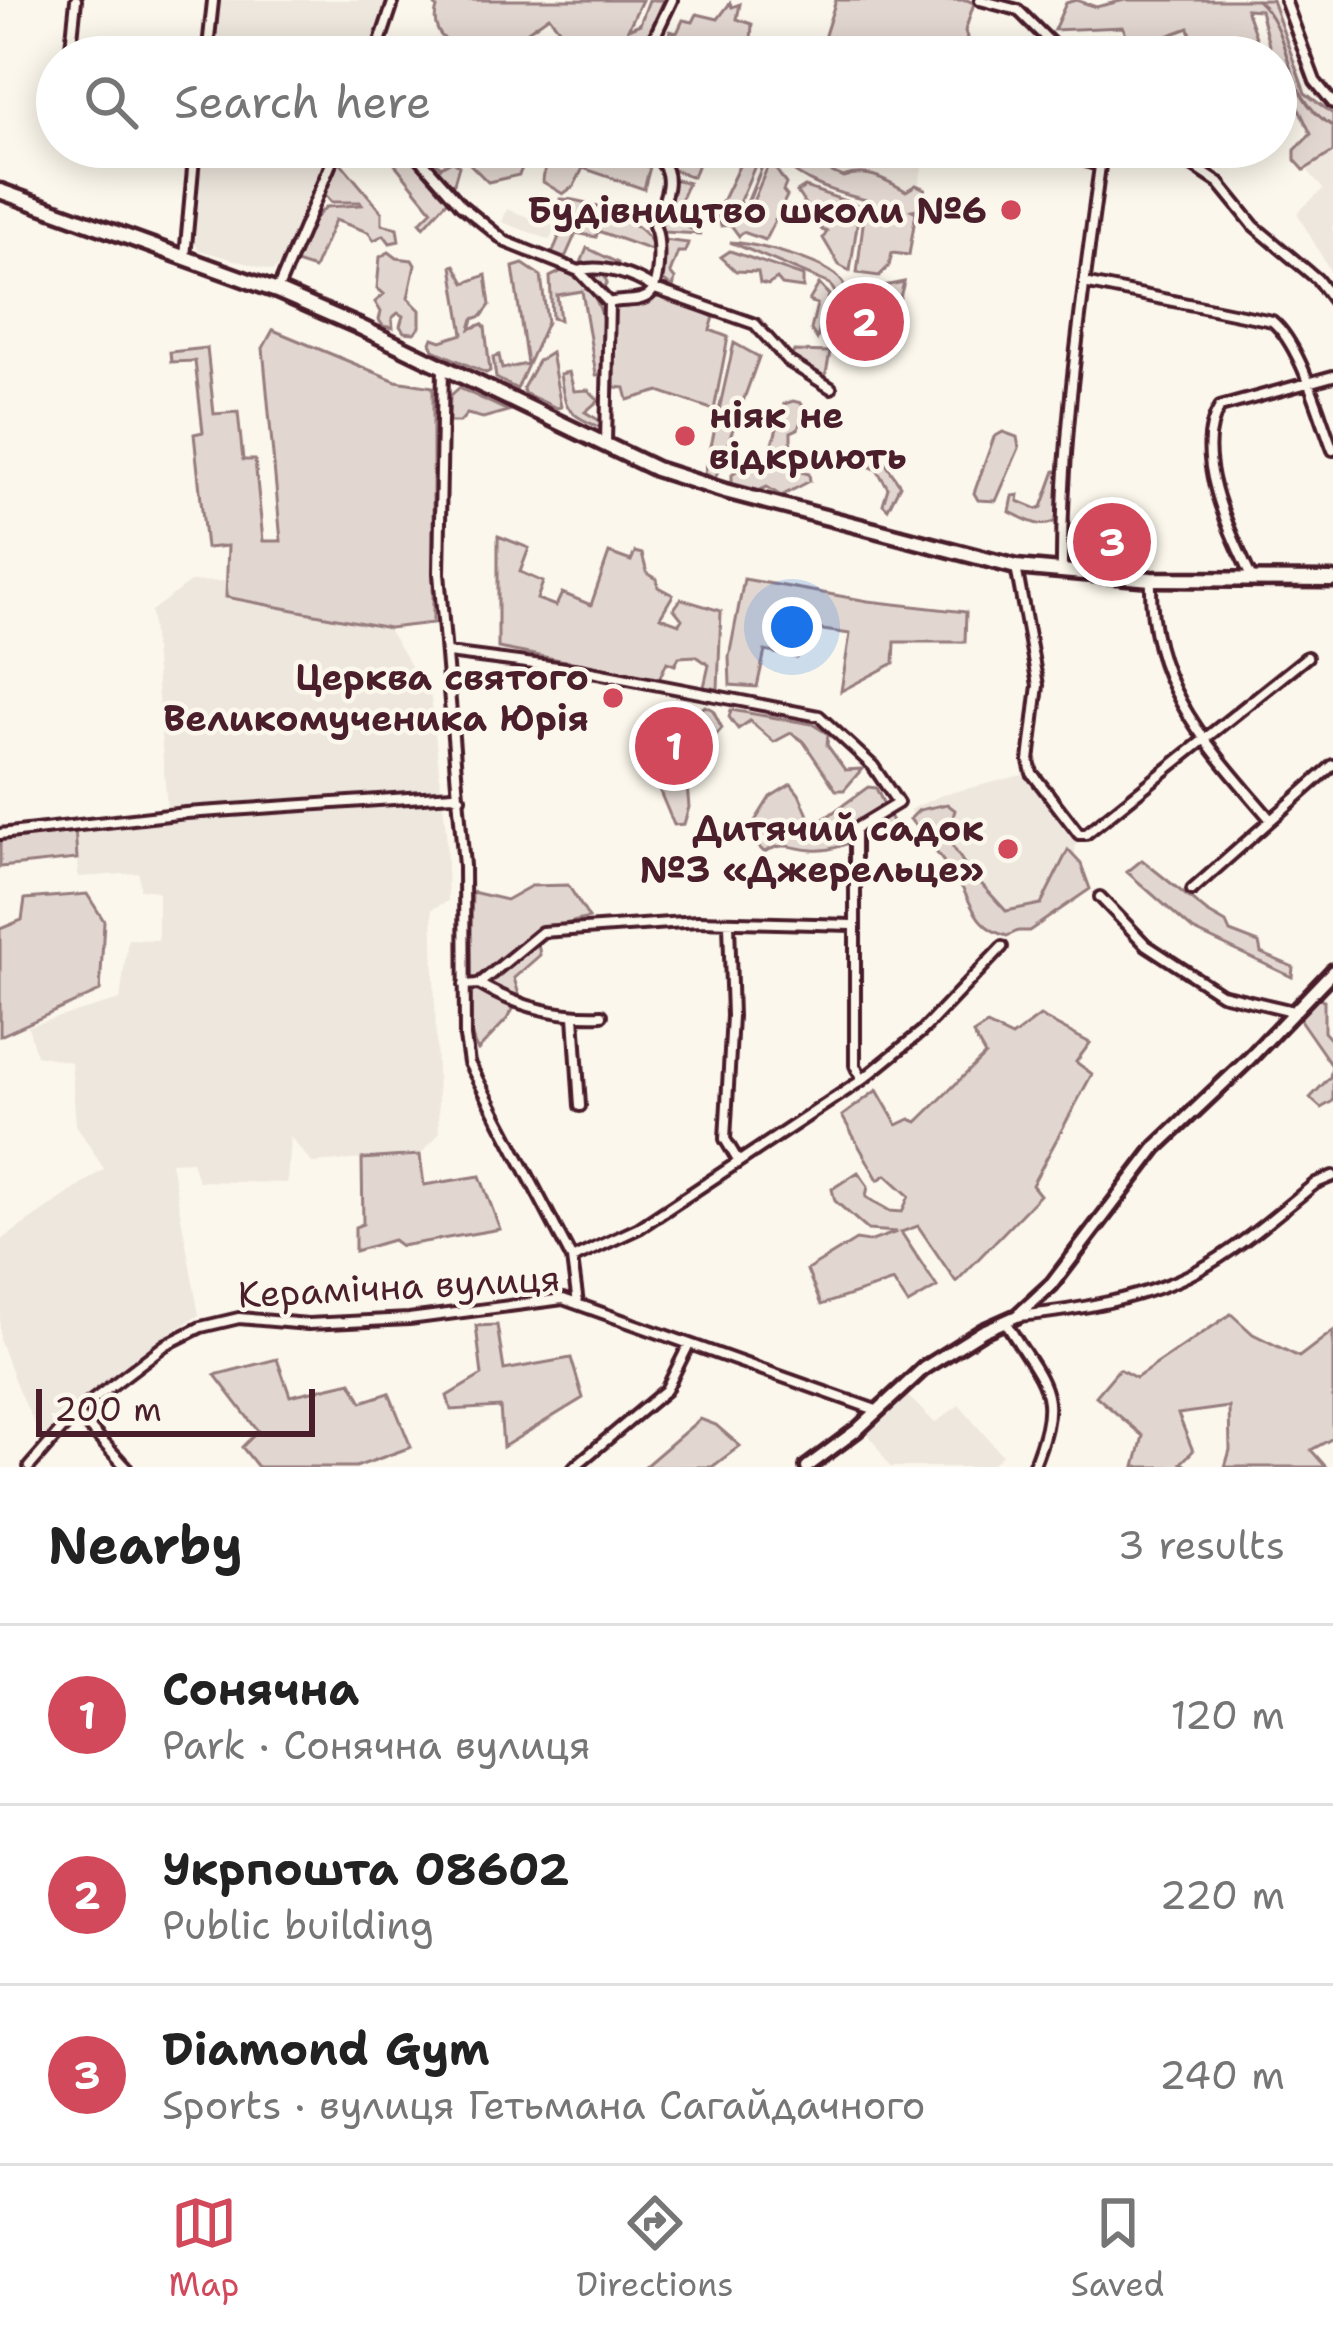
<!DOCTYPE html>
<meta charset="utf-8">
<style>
:root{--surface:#fff;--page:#f6f6f6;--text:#222;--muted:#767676;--line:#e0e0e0;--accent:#d1495b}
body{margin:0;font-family:"Shantell Sans",sans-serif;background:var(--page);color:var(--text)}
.scale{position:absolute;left:36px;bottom:30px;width:279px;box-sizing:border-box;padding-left:12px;border:6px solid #4a1f2b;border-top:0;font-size:33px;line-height:42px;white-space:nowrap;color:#4a1f2b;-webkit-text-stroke:9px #fbf7ec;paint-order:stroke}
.you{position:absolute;left:792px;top:627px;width:42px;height:42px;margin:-30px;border:9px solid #fff;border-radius:50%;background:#1a73e8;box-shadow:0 0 0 18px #1a73e833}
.badge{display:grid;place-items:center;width:78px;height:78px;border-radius:50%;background:var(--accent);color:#fff;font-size:39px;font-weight:700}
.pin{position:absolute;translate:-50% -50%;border:6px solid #fff;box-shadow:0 3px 12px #0006}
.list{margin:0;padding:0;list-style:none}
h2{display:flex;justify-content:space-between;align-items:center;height:156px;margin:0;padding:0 48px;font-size:51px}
h2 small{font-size:39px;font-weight:400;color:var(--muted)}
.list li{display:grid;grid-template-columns:78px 1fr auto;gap:36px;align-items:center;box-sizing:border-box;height:180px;padding:0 48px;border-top:3px solid var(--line)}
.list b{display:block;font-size:45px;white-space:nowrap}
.list p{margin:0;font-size:39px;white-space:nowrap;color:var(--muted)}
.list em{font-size:39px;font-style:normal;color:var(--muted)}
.icon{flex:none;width:66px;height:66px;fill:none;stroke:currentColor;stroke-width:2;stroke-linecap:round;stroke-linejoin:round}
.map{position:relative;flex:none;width:1333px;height:1467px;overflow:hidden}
.search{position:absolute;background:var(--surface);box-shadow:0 6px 30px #0003;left:36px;right:36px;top:36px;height:132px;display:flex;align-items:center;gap:30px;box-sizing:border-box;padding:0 42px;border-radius:66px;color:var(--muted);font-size:45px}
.sheet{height:696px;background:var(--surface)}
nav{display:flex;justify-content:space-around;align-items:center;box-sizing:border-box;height:168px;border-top:3px solid var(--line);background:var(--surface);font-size:33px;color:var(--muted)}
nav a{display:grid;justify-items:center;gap:6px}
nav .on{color:var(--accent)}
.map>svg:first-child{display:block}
.built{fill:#eee7de}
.green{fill:#e2d7d0;stroke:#967b7e;stroke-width:3}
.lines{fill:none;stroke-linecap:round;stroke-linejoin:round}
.stream{stroke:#907477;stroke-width:3}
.minor-casing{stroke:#4a1f2b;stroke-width:16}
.tertiary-casing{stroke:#4a1f2b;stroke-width:20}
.secondary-casing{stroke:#4a1f2b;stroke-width:21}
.minor{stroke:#fbf7ec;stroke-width:8}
.tertiary{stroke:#fbf7ec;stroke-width:10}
.secondary{stroke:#fbf7ec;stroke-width:12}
.poi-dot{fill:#d1495b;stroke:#fbf7ec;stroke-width:4.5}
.labels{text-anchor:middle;stroke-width:9;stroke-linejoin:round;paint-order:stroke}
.poi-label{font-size:36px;font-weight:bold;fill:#4a1f2b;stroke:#fbf7ec;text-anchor:end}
.street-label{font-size:36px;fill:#4a1f2b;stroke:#fbf7ec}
</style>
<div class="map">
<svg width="1333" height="1467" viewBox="0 0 1333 1467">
<rect width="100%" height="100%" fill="#fbf7ec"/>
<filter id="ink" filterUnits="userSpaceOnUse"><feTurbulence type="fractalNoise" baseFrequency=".00833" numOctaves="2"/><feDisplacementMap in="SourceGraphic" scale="24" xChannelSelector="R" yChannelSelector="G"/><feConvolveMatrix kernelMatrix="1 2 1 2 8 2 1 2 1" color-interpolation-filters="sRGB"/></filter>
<g filter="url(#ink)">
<!-- built -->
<path class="built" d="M214,0H388L371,57H209Z
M1333,142V276L1297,213L1323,189L1308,171Z
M196,147H332L286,258L273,271L199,250L189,236Z
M791,147H926L914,208L788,166Z
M507,209L555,227L550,240L502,222Z
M225,581L226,597L388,629L431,698L446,831L448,901L432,909L439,1134L420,1155L312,1163L290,1137L287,1183L198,1181L192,1161L171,1162L199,1315L167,1335L42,1438L18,1390L0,1341V1241L104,1169L76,1125L71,1062L36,1055L28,1026L120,1000L128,939L158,940V891L140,889L139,873L78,877L76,819L167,809L151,611L190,582Z
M1030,773L1076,843L1075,855L1066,878L1046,904L1010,927L909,810L942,795Z
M901,1389L935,1423L959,1405L1002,1455L989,1467H890L863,1425Z"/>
<!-- green -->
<path class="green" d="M431,0H642L628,29L640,24L649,0H664L638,57H618L629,50L623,38L595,57H581L549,16L525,33L529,40L511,57H461L455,44C438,40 432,23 437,8Z
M836,0H967L974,3L965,31L967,37L956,57H818Z
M1076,0L1096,7L1125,0H1272L1305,93L1333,114V152L1304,170L1295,160V150L1311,134L1297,105L1276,120V57H1272L1260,10L1246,9L1263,57H1197L1189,28L1131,49L1123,27L1054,30L1066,3Z
M730,3L732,7L740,4L737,19L752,24L751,41L762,46L769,57H707L666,42L670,31L677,33L683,20L693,22L697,14L718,19Z
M381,147H421L441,167L453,160L459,166L454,183L443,186L449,199L424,227L420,222L432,210Z
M470,147H505L522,168L519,175L488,182L467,161Z
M564,147L599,151V147L636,153L640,147H650L652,152L646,159L631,160L650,167L644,189L583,168L574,186L563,194L543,182C543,165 553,159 564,147Z
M673,147H704L693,177L668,168Z
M741,147H763L739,203L746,205L765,159L747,206L749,211L770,161L786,184L783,191L787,196L765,240L743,232L739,236L731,225L721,226L717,212L739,166Z
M784,147H834L832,155L799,151L797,157L843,177C867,168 884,179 906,191L916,185L925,189L921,208L912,210L916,212L909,255L892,253L889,266L879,276L857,273L866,200C837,193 802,183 781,160Z
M336,163H341L382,212V224L397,228L399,241L390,243L384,235L374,240L368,232L335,220L314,269L293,262L313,220L326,207L362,205L360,202H331L324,193Z
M674,179L688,183L675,212L677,222L701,234L664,232L660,225Z
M805,187L860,206L850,271L839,265L823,238L827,232L822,230L797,192Z
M560,199C588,199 638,219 652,243L651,250L598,231L596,237L576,233L564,260L552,254L563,227L555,212Z
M664,240L688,243L685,252H678L670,273L675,279L673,288L660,278Z
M730,242C754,243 838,263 845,287C848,300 842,313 837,325L830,323L836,294L830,284Z
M587,248L618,263L616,271L604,274L607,283L603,289L579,268Z
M730,251L803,276V288L782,285L777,279L768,285L760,283L758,272L736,271L721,257Z
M389,252L397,258L412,260L415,265L408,298L420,310V327L414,333L404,332L400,326L403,316L398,313L392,318L393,328L383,326L379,320L381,312L375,302L384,294L377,288L380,257Z
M523,264L541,276L547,322L517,389L496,378L493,357L499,355L502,369L527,364L513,267Z
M455,265L465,283L486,275L490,305L482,316L473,319L470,329L482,324L485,327L490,371L486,373L434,350L431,343L433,338L441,341L463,334L452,266Z
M562,271C608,288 607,332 603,375H596L582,291L557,295L560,320L552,318L550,277Z
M904,282L888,341L872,336L877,316L856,302L858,291Z
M819,284L829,295L817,339L811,330L817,304L809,301Z
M652,297H668L714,317L710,330L728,337L714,410L659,391L628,400L625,388L614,387V311L618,305L638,304Z
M273,330L396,381L433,387V623L389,628L226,597L228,546L206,548L194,434L203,432L195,361L171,362L170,352L207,348L214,414L238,412L243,460H255L263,541H281L263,348Z
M734,343L759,357L715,479L705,473Z
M794,351L830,352L825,379L792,356Z
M551,353L561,407L557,408L524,393L523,388L538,361Z
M569,372L574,391L588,390L599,400L585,412L602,422L599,427C566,413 565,409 560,374Z
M459,388L508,411L483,418L467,414L460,422H449L450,396Z
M793,401L801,403L805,410L798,429L791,432V448L781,453L779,461L788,469L809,474L810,481L781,496L767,487L758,491L732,484V474L750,461L769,456L784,404Z
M1003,432L1017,437L1019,448L996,501L978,500L974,493L994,437Z
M860,449L880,455L900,485L888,509L883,504L888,488L877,470L852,458Z
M1055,471H1060V517C1045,533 1027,520 1010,512L1013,496L1019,495L1018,501L1037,509L1042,507Z
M498,536L529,548L520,572L543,582L537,599L556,606L562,593L591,605L609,553L631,561L635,552L642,554L647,573L657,579L658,587L673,595L660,617L679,624L682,619L674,609L681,599L721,611L718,689L704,687L709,665L696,656L679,657L675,665L667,662L659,679L498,648Z
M744,579L868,601L966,612L965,642H895L894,663L841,691L850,634L809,628L797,658L765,651L757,687L730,685L729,657Z
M705,706L713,710L722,728L714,737L701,730L698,741L707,758L686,775L689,807L684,824L674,825L645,756Z
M731,710L812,724L828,734L827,745L845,770L862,769L844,790H836L803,741L791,733L774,742L750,721L738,729L729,717Z
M791,784L799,794L810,820L824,819L868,787L876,788L898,834L872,842L860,838C845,845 828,852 812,850C787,848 789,841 764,852L752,840L755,821L770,797Z
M947,804L955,810L947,838L967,868L1006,911L1041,904L1068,850L1081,864L1090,889L1029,931H1018L1007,936C974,928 973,903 958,881C943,860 926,839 910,819L919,810Z
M75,827L77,859L0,867V837Z
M1142,860L1207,912L1226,923L1230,932L1259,943L1261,953L1293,967L1292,977L1193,930L1127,872Z
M568,885L589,918L536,931L540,955L514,978L520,998L507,1019L478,1050C461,1029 472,925 472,892L506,900L531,886Z
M87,894L104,921L100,991L0,1036V929L22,920L25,899Z
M1318,996L1324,1001V1032L1333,1042V1101L1321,1108L1310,1098L1330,1077L1332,1066L1298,1017Z
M1040,1016L1090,1043L1076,1062L1092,1074L1032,1185L1040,1195L956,1282L918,1226L901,1232L937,1287L908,1304L893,1281L821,1305L807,1270L856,1240L869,1242L897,1232L868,1230L835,1201L832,1189L858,1172L868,1186L866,1197L890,1211L902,1212L909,1196L886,1175L878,1180L842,1116L877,1090L897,1125L910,1119L917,1122L985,1055L973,1034L987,1025L1012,1037Z
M420,1155L424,1185L480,1176L500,1229L401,1246L393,1240L355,1251V1227L363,1224L362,1159Z
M1231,1314L1253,1334L1299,1357L1333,1331V1438L1311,1450L1326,1467H1225L1230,1450L1229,1407L1178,1414L1193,1451L1181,1463L1188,1467H1135L1143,1436L1096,1396L1119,1369L1136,1378Z
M497,1325L504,1370L571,1358L583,1398L503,1447L500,1407L451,1410L447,1396L482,1375L476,1326Z
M277,1359L290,1396L351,1382L362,1402L389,1393L411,1447L356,1467H258L242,1447L258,1431L215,1375Z
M700,1419L716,1425L740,1446L712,1467H644Z"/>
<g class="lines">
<!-- stream -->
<path class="stream" d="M1257,0C1295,33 1280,96 1333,126
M1070,549L1083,565
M1146,591C1150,664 1157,674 1195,736L1193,744
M1085,829L1119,802"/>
<!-- minor casing -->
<g class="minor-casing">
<path id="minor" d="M980,0L1018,10L1065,57
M1285,0L1315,81L1333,103
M70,57L76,0
M207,57L213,1
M375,57L394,0
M645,57L672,0
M410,147L461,205L506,242L579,271L609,303
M1048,147L1100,166
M1135,147L1192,165L1219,183L1254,226L1317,279L1333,300
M185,257L195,147
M579,271C601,263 636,276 655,289L755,324L788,361L831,388
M1084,283L1272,321C1301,345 1319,415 1333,450
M277,291L338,147
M443,368L439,573L464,866L465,1037L469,1063L572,1259L578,1304
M606,443L609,303C621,299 639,303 649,295C660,287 661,237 654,226C661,206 677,180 661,162L665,147
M1016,567L1038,685L1029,761L1032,773L1079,834H1086L1307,657
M1062,570C1061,434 1082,301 1100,166L1112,147
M1151,579C1148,684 1207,745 1271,820
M1252,579C1231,534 1190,453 1220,407L1333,376
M448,653L581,670L819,716L873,766L898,803L855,829V1065L862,1080
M0,834L186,813L453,795L460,798
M1192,890L1333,765
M1100,897L1146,945L1221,994L1293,1011
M729,924L732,1016L725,1139L737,1159
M479,984C518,1007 557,1017 602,1015
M464,985L479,984L542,932L698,921L852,925
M574,1016L580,1106
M572,1259L639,1228L862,1080L921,1032L1002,947
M1018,1316C1074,1311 1147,1298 1197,1271C1240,1248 1278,1213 1316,1183L1333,1176
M1006,1323C1046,1389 1063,1391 1033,1467
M76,1413L126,1467
M29,1467L76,1413L165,1345L201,1327L239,1318L308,1324L409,1319L563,1299L876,1410
M574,1467L666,1390L689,1344"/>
</g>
<!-- tertiary casing -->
<g class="tertiary-casing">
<path id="tertiary" d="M807,1467L857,1430L924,1368L983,1331L1017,1316L1052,1284L1156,1147L1250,1058L1333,971"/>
</g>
<!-- secondary casing -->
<g class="secondary-casing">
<path id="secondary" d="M0,191L277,291L360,327L656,469L725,491L1016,567L1151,579L1333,580"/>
</g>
<!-- minor -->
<use href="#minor" class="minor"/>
<!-- tertiary -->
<use href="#tertiary" class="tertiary"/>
<!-- secondary -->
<use href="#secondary" class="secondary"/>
</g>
</g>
<!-- markers -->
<g class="poi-dot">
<circle cx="1011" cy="210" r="12"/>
<circle cx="685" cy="436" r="12"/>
<circle cx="613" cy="698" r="12"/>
<circle cx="1008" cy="849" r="12"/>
</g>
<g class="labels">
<!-- poi labels -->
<g class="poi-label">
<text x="987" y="223">Будівництво школи №6</text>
<text x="709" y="428" text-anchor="start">ніяк не<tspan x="709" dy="41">відкриють</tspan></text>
<text x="589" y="690">Церква святого<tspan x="589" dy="41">Великомученика Юрія</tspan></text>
<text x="984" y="841">Дитячий садок<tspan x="984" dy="41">№3 «Джерельце»</tspan></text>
</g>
<!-- street labels -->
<g class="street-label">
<text transform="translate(399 1286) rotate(-3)" y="13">Керамічна вулиця</text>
</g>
</g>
</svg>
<div class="scale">200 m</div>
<div class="you"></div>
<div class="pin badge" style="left:674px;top:746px">1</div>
<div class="pin badge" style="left:865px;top:322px">2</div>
<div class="pin badge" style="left:1112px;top:542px">3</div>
<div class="search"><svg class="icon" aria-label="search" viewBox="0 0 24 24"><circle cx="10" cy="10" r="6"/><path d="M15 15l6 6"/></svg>Search here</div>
</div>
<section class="sheet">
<h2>Nearby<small>3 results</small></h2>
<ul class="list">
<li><span class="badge">1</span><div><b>Сонячна</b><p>Park · Сонячна вулиця</p></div><em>120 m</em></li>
<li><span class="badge">2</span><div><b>Укрпошта 08602</b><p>Public building</p></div><em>220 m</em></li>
<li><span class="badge">3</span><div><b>Diamond Gym</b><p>Sports · вулиця Гетьмана Сагайдачного</p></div><em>240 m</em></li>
</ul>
</section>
<nav>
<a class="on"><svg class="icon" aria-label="map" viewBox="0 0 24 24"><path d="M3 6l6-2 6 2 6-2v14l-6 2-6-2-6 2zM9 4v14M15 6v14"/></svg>Map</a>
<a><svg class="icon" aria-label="directions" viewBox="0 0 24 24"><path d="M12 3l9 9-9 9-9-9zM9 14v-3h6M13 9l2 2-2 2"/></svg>Directions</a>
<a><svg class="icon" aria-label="saved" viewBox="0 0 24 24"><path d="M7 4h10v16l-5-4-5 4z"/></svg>Saved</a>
</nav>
